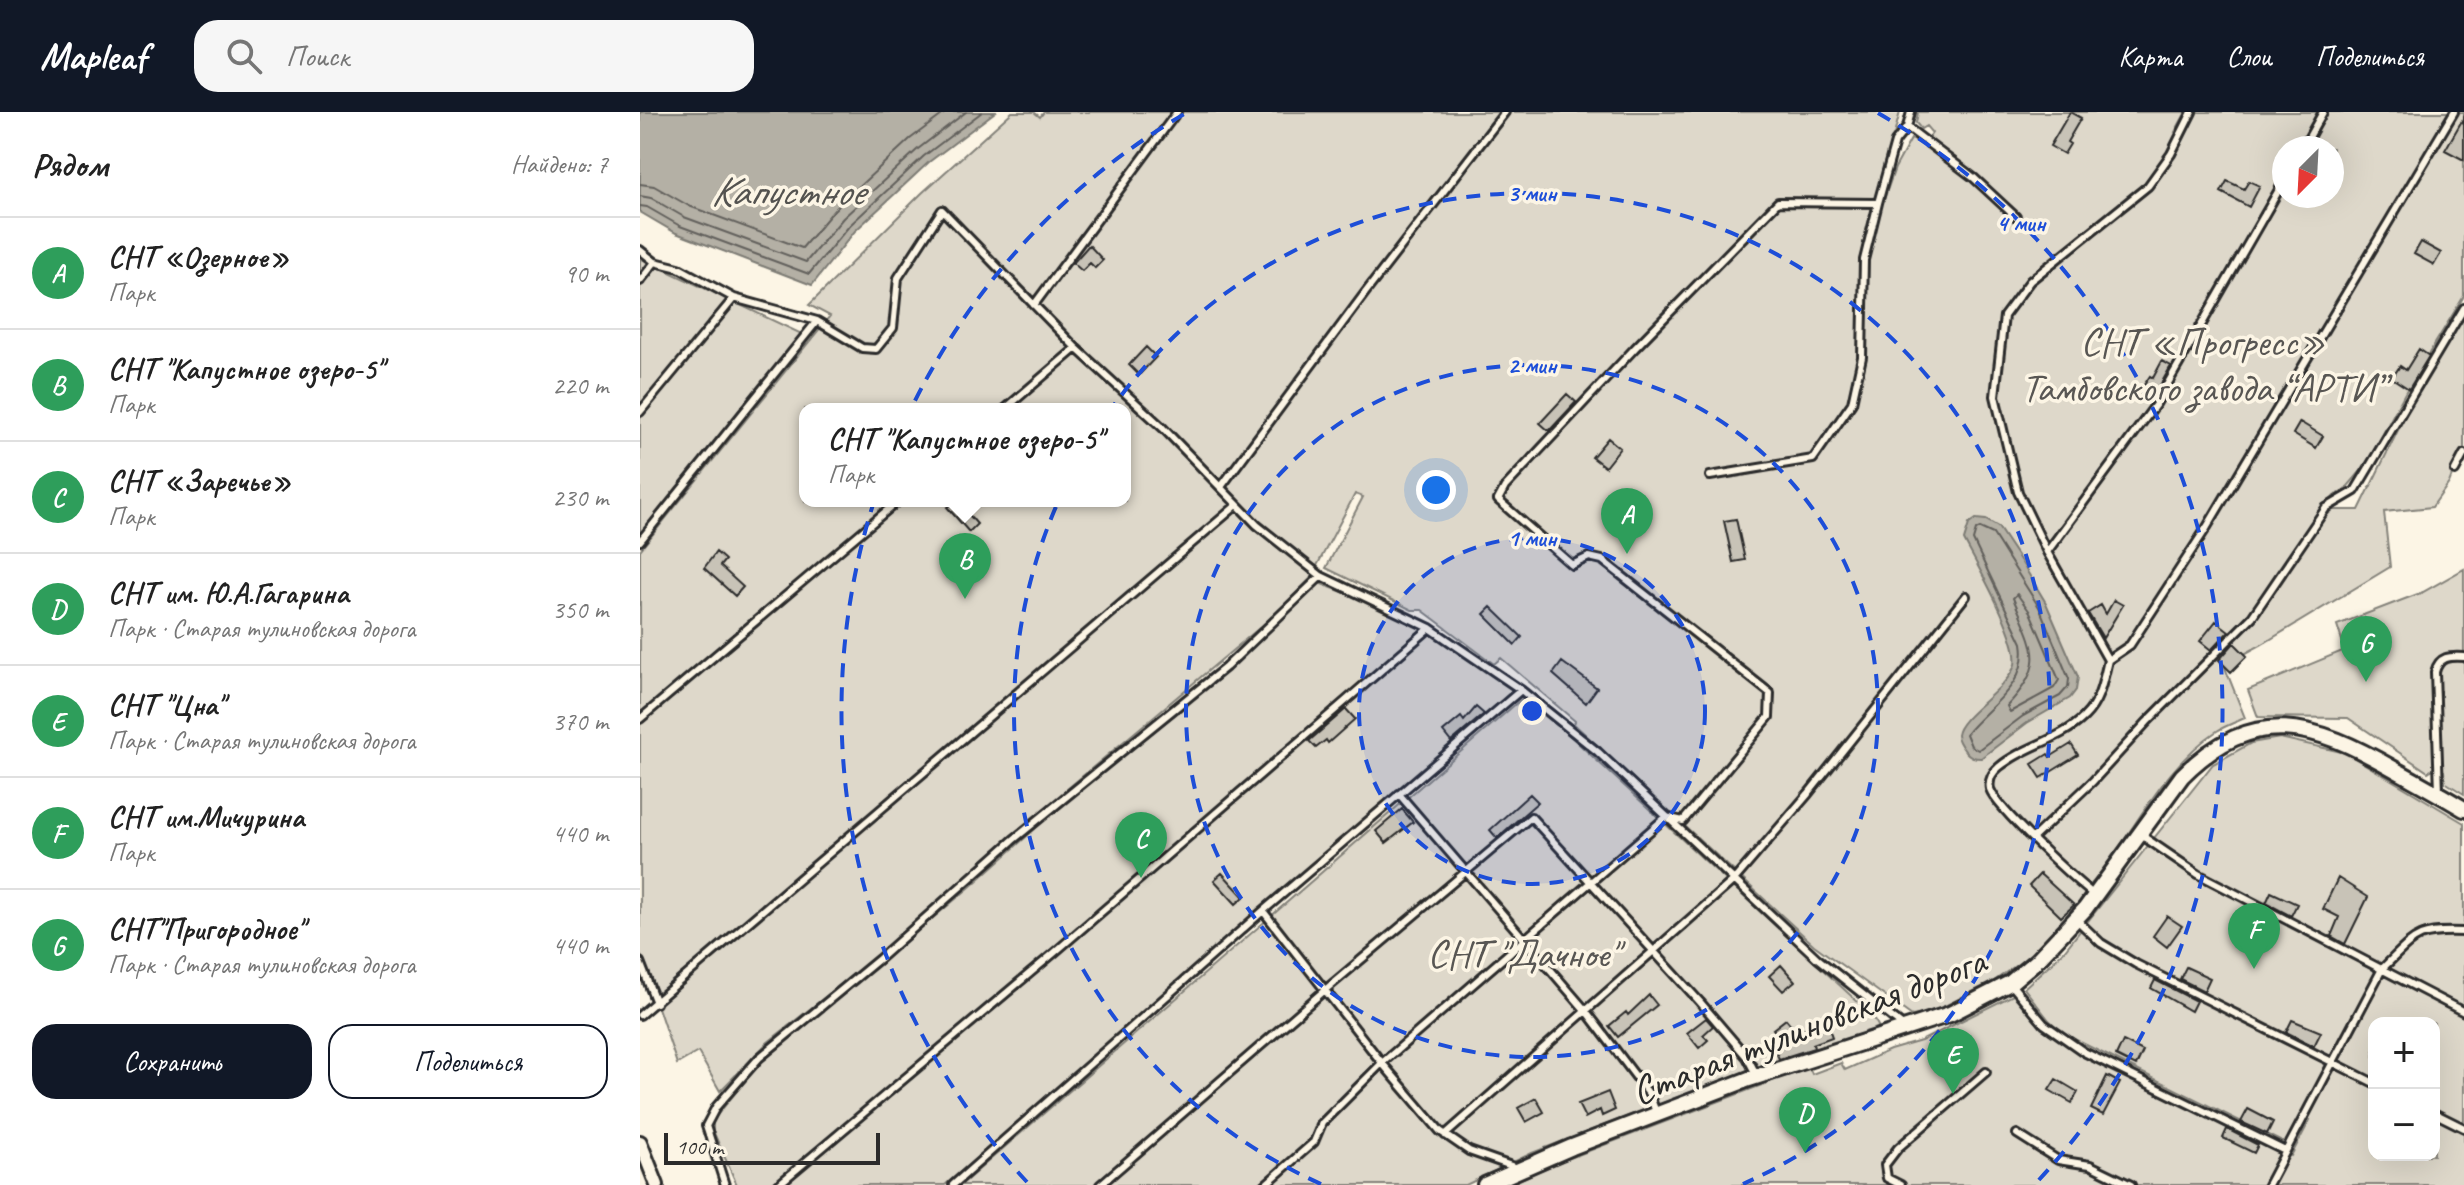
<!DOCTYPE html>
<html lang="ru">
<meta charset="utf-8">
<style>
:root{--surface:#fff;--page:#f6f6f6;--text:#222;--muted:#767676;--line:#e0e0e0;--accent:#111827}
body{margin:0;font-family:Caveat,sans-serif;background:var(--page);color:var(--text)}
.controls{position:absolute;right:24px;bottom:24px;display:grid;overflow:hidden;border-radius:16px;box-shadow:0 8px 32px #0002}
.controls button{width:72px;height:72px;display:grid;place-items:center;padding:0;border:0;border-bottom:2px solid var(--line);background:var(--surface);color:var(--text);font:40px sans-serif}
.compass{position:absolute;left:1632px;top:24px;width:72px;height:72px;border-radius:50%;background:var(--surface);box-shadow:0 8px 32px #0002;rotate:204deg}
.scale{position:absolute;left:24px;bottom:20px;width:216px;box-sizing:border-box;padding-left:8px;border:4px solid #2b2b2b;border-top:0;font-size:22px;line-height:28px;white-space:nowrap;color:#2b2b2b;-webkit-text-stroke:6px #fcf5e5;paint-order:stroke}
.you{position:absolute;left:796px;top:378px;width:28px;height:28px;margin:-20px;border:6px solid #fff;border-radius:50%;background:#1a73e8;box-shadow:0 0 0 12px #1a73e833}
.badge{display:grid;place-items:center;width:52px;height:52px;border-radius:50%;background:var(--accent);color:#fff;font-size:26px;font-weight:700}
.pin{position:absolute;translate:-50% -66px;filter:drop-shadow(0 2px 4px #0008)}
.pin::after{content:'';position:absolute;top:42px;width:28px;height:24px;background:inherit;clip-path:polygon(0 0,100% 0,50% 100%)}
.popup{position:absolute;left:159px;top:291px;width:332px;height:104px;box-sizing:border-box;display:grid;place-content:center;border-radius:16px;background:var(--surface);filter:drop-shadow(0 2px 6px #0005);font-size:26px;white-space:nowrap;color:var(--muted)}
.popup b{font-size:30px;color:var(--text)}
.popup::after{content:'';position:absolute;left:50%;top:100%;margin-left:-16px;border:16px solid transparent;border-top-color:var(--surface)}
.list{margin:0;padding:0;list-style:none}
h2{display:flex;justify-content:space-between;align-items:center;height:104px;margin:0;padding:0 32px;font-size:34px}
h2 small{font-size:26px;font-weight:400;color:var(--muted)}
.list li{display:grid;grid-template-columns:52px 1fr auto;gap:24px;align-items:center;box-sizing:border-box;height:112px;padding:0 32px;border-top:2px solid var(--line)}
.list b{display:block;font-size:30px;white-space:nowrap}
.list p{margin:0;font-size:26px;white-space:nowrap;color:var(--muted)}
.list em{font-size:26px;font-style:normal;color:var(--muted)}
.actions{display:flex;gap:16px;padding:24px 32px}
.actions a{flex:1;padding:18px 0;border:2px solid var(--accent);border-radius:24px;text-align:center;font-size:28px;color:var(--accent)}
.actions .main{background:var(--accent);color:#fff}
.icon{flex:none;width:44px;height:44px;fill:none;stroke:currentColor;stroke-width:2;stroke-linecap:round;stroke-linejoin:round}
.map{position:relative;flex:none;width:1824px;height:1073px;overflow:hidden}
header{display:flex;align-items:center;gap:48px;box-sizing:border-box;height:112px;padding:0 40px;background:var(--accent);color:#fff}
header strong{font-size:38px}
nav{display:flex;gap:44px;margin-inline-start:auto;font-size:28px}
.search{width:560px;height:72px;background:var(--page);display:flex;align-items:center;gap:20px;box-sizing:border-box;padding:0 28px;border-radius:24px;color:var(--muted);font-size:30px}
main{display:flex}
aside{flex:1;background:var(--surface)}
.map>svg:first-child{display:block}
.green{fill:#ded8ca;stroke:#84827a;stroke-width:2;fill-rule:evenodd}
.water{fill:#b4b0a5;stroke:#7d7b74;stroke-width:2}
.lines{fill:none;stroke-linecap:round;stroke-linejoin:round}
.shore{stroke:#62605c;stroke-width:2}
.building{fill:#c8c3b7;stroke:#2b2b2b;stroke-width:2}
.service-casing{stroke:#2b2b2b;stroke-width:12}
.minor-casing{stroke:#2b2b2b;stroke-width:18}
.tertiary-casing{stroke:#2b2b2b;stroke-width:20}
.service{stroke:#fcf5e5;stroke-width:6}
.minor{stroke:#fcf5e5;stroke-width:12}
.tertiary{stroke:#fcf5e5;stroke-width:14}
.ring{fill:none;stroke:#1d4ed8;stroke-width:4;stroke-dasharray:14 10}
.labels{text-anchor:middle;stroke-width:7;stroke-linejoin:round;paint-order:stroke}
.park-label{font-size:40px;fill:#585653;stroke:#fcf5e5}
.street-label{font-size:40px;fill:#2b2b2b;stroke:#fcf5e5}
.water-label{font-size:42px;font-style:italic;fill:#545350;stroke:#fcf5e5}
.centre{fill:#1d4ed8;stroke:#fcf5e5;stroke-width:4}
.ring-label{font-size:24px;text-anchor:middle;font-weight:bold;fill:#1d4ed8;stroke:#fcf5e5;stroke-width:7;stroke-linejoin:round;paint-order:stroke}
</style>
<header>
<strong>Mapleaf</strong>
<div class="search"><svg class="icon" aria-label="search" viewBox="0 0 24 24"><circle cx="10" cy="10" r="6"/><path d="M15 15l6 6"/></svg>Поиск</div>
<nav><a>Карта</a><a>Слои</a><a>Поделиться</a></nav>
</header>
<main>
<aside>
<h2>Рядом<small>Найдено: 7</small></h2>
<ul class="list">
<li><span class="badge" style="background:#2e9e5b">A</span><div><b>СНТ «Озерное»</b><p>Парк</p></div><em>90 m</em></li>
<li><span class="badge" style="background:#2e9e5b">B</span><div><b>СНТ &quot;Капустное озеро-5&quot;</b><p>Парк</p></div><em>220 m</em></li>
<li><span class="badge" style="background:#2e9e5b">C</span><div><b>СНТ «Заречье»</b><p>Парк</p></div><em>230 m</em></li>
<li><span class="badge" style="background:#2e9e5b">D</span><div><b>СНТ им. Ю.А.Гагарина</b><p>Парк · Старая тулиновская дорога</p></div><em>350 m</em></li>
<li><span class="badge" style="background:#2e9e5b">E</span><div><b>СНТ &quot;Цна&quot;</b><p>Парк · Старая тулиновская дорога</p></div><em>370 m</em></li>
<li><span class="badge" style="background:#2e9e5b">F</span><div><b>СНТ им.Мичурина</b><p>Парк</p></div><em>440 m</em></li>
<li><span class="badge" style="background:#2e9e5b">G</span><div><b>СНТ&quot;Пригородное&quot;</b><p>Парк · Старая тулиновская дорога</p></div><em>440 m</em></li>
</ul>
<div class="actions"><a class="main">Сохранить</a><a>Поделиться</a></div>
</aside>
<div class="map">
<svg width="1824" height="1073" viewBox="0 0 1824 1073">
<rect width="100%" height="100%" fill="#fcf5e5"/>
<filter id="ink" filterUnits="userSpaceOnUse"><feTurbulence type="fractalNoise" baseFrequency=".0125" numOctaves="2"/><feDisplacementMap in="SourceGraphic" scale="16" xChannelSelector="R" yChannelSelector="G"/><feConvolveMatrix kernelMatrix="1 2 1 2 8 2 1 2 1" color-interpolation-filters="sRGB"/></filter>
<g filter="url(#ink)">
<!-- green -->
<path class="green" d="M372,0H394L400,5L404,0H1260L1238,84L1244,87L1255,56L1271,27L1284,32L1292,21L1286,14L1281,17L1276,11L1278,0H1546L1535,20L1543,24L1557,0H1824V184L1766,279L1726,353L1704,379L1694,384L1681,399L1686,404L1693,398H1719L1785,263L1824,201V344L1820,343L1809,371L1792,395L1744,400L1750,455L1621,533L1584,553L1605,606C1596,610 1585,614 1577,619C1518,658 1491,730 1444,780L1446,784L1389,844L1354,869L1291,901L1272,904L1174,833L934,612L935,609L861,546L854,552L782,498H772L686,456L723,385L715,382L670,467L630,507L408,693L258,827L127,931L80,979L58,940L37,952L0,842V438L190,204L169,193L282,81ZM1644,36H1692V84H1644ZM165,297H485V389H165Z
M0,146L164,223L0,425Z
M1824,457V682L1805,670L1804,659L1796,655L1788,660L1708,606L1618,605L1608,578L1705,538L1697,513L1783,480Z
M679,471L753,499L792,520L873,573L874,577L806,642L305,1073H97L73,1019V1008L119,952L330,775L415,699L548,592Z
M886,583L1233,904L1240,918L1119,954L892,1041L826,1073H321Z
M1640,626L1706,641L1824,711V1073H868L914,1052L1169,955L1172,962L1201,951L1205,958L1250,938L1281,929L1375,882L1395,909L1427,932L1651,1044L1670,1008L1661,1003L1648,1030H1642L1424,922L1409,908L1384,876L1424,839L1573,652L1611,631ZM1734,911H1794V1043H1734Z"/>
<!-- water -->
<path class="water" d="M0,0H355L289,50L215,119L172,173L36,121L0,100Z
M1336,407L1346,408L1358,415L1382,451L1406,491L1438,565L1436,578L1430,586L1387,611L1341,646C1334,646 1330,645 1325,639C1322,635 1317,628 1317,623C1319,603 1369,577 1375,552C1380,527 1337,453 1324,428L1329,412Z"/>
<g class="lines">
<!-- shore -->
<path class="shore" d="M0,72L14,74L49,94L162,136L195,97L270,27L306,0
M0,84L11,86L44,105L166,150L203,106L278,37L326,0
M0,94L7,95L40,114L169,162L210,113L284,44L342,0
M1340,416L1353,422L1399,495L1429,567L1428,575L1420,584L1383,604L1338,638L1331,634L1326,622C1349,593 1389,573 1382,531L1333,428L1336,418Z
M1377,482L1390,500L1419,568L1414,576L1370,600L1367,594C1408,550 1394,536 1373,486Z"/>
</g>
<!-- building -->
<path class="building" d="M1430,0L1441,6L1427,30L1430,32L1424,42L1410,34Z
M1824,5V48L1805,38Z
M1587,69L1604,77L1609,69L1620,74L1609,95L1581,80Z
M1781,130L1801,141L1794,153L1774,142Z
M449,133L463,148L455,156L450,151L442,159L433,151Z
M506,235L516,245L499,263L489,253Z
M1779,237L1789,244L1769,277L1752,266L1760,254L1766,258Z
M1522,249L1531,254L1514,284L1502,276L1510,264L1513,266Z
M927,282L936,290L909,319L900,311Z
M1660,310L1683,324L1676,336L1653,322Z
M968,326L980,336L965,355L952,345Z
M314,389H317L337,412L329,420L307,395Z
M1096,407L1105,448L1093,450L1084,409Z
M76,440L85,448L80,454L103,475L95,484L64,456Z
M1474,488L1483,493L1463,526L1448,501L1461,493L1466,502Z
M851,495L882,525L875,533L844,502Z
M1576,509L1589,519L1571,538L1560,529Z
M1594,531L1607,544L1591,560L1579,548Z
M922,550L957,576L946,591L913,562Z
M836,595L844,602L811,630L803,620L821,605L824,609Z
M706,597L715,607L688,631L686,628L676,636L669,629Z
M1431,632L1438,643L1401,666L1392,652L1408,642L1410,645Z
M890,682L898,690L857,726L850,718Z
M762,697L773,710L746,731L736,719Z
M582,761L604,785L596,792L574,768Z
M1400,762L1434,793L1421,805L1389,774Z
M1698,766L1728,785L1705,832L1691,824L1699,805L1683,797Z
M1631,780L1657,792L1651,804L1626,791Z
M1527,804L1542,814L1527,835L1513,824Z
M1141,853L1155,869L1143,879L1129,864Z
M1546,855L1570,866L1564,879L1540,867Z
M1515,868L1556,889L1551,899L1511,876Z
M1009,883L1017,893L978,925L969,914L986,900L988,903Z
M1066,906L1073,914L1063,923L1068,928L1059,936L1047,921Z
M1146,907L1156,919L1186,908L1192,925L1173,932L1174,936L1139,947L1135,938L1146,933L1133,917Z
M1652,908L1681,920L1674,934L1646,920Z
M1483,929L1503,939L1496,954L1476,944Z
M1467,964L1480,971L1463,1003L1451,997Z
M1416,967L1438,980L1432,991L1409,978Z
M968,980L975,998L962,1004L960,998L945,1006L938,992Z
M896,986L904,1000L886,1010L878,996Z
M1608,997L1633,1010L1627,1022L1601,1010Z
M1587,1017L1618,1033L1614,1041L1583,1026Z"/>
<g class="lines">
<!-- service casing -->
<g class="service-casing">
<path id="service" d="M1267,15L1271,0
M1663,36L1683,0
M1238,91L1255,30L1267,15L1334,66L1376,105
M0,138L15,150L0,169
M394,193L537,0
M177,209L222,236L236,237L253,216L258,166L302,98L436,236L523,316L617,413L681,464L790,516L881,578L958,640L1177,846L1264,915
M365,297L436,236
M0,300L94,186L39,156L15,150
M1815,359L1824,342
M581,375L725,181L865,0
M0,429L177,209L94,186
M1407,440L1516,292L1644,69
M1468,548L1490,533L1567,415L1814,0
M0,607L258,389
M1799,679L1795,560C1799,544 1810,544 1824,545
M759,682L946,899L1009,982L1016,1000
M1501,723L1558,762L1824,900
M1393,726L1453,669L1507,610L1612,505L1686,396L1715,379L1824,196
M1454,783C1434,767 1357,697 1350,677C1348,668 1353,660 1359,655C1384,634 1421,628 1444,605C1460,590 1463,569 1468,548L1407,440L1378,380L1355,284L1364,204L1390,169L1508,74L1531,42L1552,0
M623,799L742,951L1026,705L1043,709L1129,605L1130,581L962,448L949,445L932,453L858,388L865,375L995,236L1138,90L1238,91L1224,148L1222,245L1212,291L1173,347L1070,364
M1436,807L1461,831L1496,852L1734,971
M0,850L16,891
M1370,871L1404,912L1444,940L1645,1039
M0,903L597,393
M1794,1001L1824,1016
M1377,1022L1418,1048L1450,1053L1491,1073
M805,1023L1094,768L1168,682L1326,484
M85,1073L66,1014L76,995L119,946L239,847L373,728L586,555L681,464
M138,1073L414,841L790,516
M313,1073L623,799L881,578
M460,1073L685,878L891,705L1060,890L1107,945L1117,964
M625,1073L674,1030L682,1011L742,951L800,1019L829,1039L877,1056
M1261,1073L1247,1066L1245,1053L1258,1036L1346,960
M1628,1073L1742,857C1776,824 1776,818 1824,820"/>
</g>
<!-- minor casing -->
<g class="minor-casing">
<path id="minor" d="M0,1030L17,1073"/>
</g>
<!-- tertiary casing -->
<g class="tertiary-casing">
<path id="tertiary" d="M845,1073L932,1035L1109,967L1310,902L1370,871L1396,849L1445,797L1542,664C1614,592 1674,611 1754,657C1777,670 1801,683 1824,697"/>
</g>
<!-- service -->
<use href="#service" class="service"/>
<!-- minor -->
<use href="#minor" class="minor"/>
<!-- tertiary -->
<use href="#tertiary" class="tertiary"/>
</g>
</g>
<!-- distance rings -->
<circle cx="892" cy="599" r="173" fill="#1d4ed8" fill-opacity=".12"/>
<g class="ring">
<circle cx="892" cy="599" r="173"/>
<circle cx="892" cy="599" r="346"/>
<path d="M681 1072A518 518 0 1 1 1103 1072"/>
<path d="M387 1070A691 691 0 0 1 546 1M1238 1A691 691 0 0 1 1397 1070"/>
</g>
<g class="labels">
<!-- park labels -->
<g class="park-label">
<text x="1563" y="243">СНТ «Прогресс»<tspan x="1563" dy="46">Тамбовского завода “АРТИ”</tspan></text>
<text x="883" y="855">СНТ "Дачное"</text>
</g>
<!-- street labels -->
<g class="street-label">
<text transform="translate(1168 913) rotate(-21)" y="14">Старая тулиновская дорога</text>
</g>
<!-- water labels -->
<g class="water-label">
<text x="147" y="93">Капустное</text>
</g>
</g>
<circle cx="892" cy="599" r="12" class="centre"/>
<g class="ring-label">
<text x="892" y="89">3 мин</text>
<text x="1381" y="119">4 мин</text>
<text x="892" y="261">2 мин</text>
<text x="892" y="434">1 мин</text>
</g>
</svg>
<div class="controls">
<button>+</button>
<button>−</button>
</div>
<svg class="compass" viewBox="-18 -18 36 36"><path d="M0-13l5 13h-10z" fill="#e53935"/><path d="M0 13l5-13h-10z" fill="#767676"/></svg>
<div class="scale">100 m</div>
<div class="you"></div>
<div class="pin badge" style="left:987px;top:442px;background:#2e9e5b">A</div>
<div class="pin badge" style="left:325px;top:487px;background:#2e9e5b">B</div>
<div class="popup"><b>СНТ &quot;Капустное озеро-5&quot;</b>Парк</div>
<div class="pin badge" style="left:501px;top:766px;background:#2e9e5b">C</div>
<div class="pin badge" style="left:1165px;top:1041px;background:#2e9e5b">D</div>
<div class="pin badge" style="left:1313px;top:982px;background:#2e9e5b">E</div>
<div class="pin badge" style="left:1614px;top:857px;background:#2e9e5b">F</div>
<div class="pin badge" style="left:1726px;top:570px;background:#2e9e5b">G</div>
</div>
</main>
